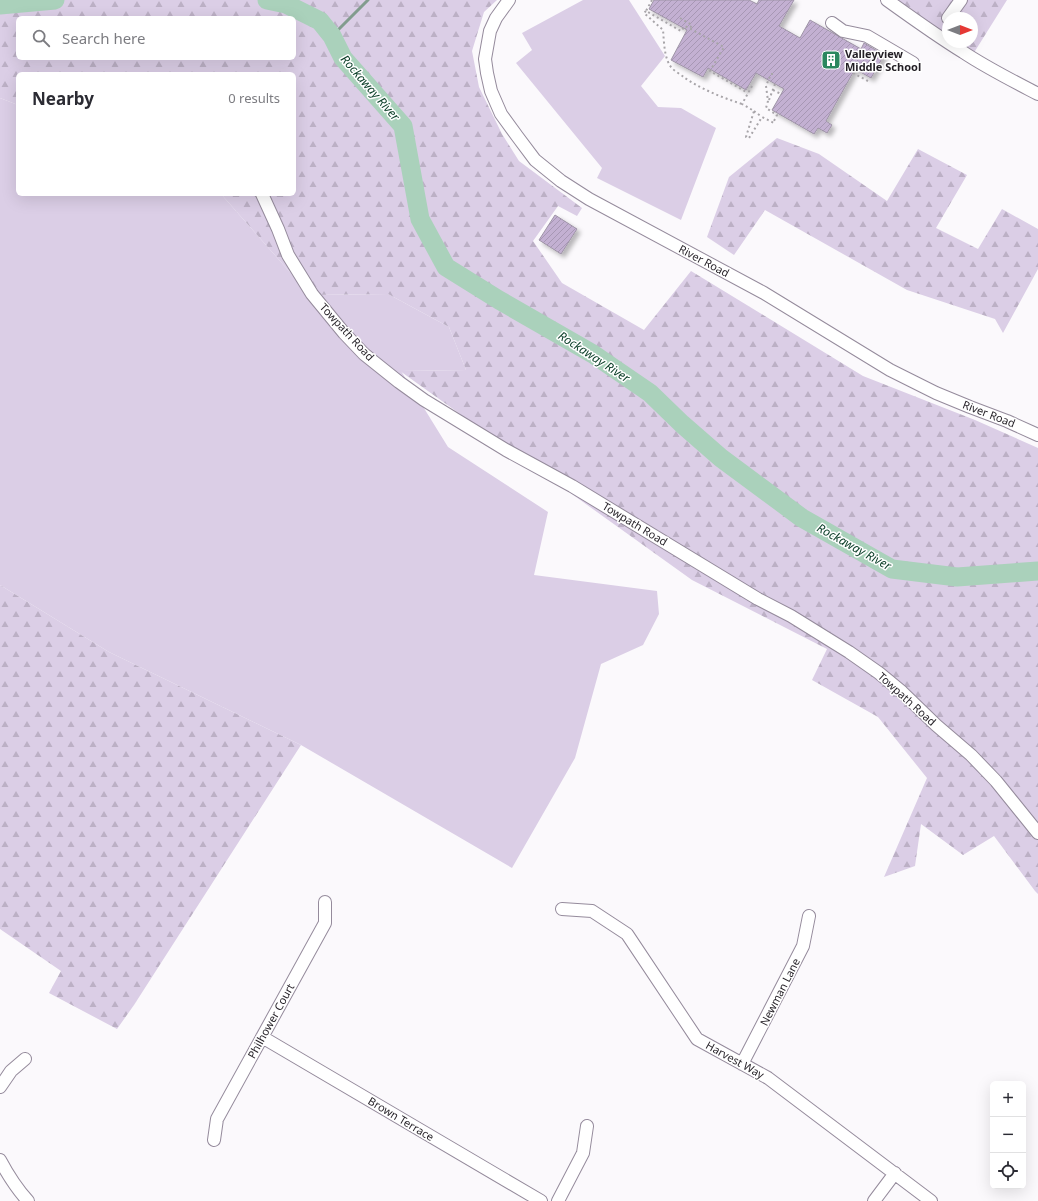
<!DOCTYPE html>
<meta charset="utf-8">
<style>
:root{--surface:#fff;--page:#f2f2f3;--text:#2b2b33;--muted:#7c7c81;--line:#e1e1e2}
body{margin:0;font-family:"Noto Sans",sans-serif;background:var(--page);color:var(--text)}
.controls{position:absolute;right:12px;bottom:12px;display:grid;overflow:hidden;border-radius:6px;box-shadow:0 4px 16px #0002}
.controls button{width:36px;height:36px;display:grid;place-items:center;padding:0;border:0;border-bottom:1px solid var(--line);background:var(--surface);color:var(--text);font:20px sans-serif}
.compass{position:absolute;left:942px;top:12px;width:36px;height:36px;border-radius:50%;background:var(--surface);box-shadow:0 4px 16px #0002;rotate:90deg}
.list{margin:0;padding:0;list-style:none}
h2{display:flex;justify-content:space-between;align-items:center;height:52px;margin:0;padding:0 16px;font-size:17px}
h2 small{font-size:13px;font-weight:400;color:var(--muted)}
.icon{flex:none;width:22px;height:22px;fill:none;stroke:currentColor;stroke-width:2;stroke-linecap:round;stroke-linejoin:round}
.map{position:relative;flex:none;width:1038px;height:1201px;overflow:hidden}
.search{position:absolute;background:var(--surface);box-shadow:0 4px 16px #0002;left:16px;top:16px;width:280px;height:44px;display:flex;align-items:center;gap:10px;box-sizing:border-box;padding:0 14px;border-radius:6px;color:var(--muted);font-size:15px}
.panel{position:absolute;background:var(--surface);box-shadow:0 4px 16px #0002;left:16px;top:72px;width:280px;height:124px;border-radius:6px}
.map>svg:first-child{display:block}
.green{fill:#dbcee6}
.forest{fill:url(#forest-firs);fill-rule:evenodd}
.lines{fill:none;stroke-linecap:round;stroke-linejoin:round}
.stream{stroke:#829c8e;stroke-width:3}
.river{stroke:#aad1bb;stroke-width:19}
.building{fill:url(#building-hatch);stroke:#9e94a6;filter:url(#shadow)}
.minor-casing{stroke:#958b9c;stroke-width:14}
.path{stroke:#a8a5a9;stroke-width:2;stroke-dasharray:2 3;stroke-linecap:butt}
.minor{stroke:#fff;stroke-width:12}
.labels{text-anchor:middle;stroke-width:3;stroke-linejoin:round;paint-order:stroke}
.poi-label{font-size:11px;font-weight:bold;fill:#231f25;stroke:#fff;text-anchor:start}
.street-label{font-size:11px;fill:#231f25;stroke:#fff}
.water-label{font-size:12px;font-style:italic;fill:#0d402a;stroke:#fff}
</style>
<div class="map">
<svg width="1038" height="1201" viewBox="0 0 1038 1201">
<defs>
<pattern id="forest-firs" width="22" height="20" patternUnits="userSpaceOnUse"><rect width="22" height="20" fill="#dbcee6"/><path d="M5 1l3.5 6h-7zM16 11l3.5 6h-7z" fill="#bcb0c5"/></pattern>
<pattern id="building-hatch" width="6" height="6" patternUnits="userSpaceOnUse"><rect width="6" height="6" fill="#c3b0d2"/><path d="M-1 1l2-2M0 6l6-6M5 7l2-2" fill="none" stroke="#a797b4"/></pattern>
<filter id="shadow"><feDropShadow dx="3.5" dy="3.5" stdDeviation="2" flood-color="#0004"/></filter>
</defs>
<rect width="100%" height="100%" fill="#fbf9fc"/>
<!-- green -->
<path class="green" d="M583,0H629L665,56L641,86L658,107L681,108L716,128L681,220L597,178L602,168L516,63L532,50L522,33Z
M0,98L18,105V194H221L310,295L388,294L449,327L466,370L401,371L448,447L548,512L534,575L657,591L659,614L643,645L601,664L575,758L512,868L301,745L109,652L0,585Z"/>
<!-- forest -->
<path class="forest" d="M0,0H497L484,12L472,51L479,87L502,134L519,161L582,208L577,216L558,206L533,241L562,283L644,330L691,271L863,376L975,420L1038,448V894L1035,891L994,836L963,855L921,824L915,866L884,877L927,778L878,717L812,680L827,649L692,580L400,371L466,370L449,327L388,294L310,295L221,194H294V74H18V105L0,98ZM18,18H294V58H18Z
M883,0H1007L970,59ZM948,18H972V42H948Z
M777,138L819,154L887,201L918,149L967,175L936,228L978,249L1002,209L1038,229V269L1003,333L995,319L907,290L765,210L734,255L707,237L729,177Z
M0,585L109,652L301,745L134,1005L117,1029L49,993L61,971L0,929Z"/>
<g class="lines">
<!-- stream -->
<path class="stream" d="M332,36L368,0"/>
<!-- river -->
<path class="river" d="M267,0L286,4L320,21L332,36L343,58L403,126L420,219L446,267L499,300L593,354L650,393L682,424L721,458L802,518L892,569L957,577L1038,571
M0,5L55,0"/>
</g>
<!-- building -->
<path class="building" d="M654,0H749L757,4L759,0H794L779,26L800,38L810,20L861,49L864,43L884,55L871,78L855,69L826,121L832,125L827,133L818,128L814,134L772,110L784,89L756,73L746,90L708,68L703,77L671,60L687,30L649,9Z
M555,215L577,229L561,254L539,240Z"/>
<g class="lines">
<!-- minor casing -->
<g class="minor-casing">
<path id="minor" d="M509,0L496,18L490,31L485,59L487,73L491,91L501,114L517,136L535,160L561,181L589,199L764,293L890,370L936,393L970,407L1007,421L1038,435
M887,0C912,18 937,36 963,52C987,68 1013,81 1038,94
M948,18L961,0
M832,23L843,31L867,36L913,63
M262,194L278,229L288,255L312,294L344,333L364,354L399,382L424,400L506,450L572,486L758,599L791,616L849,652L879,673L902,692L936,725L971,755L996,781L1038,833
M562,909L592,911L627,934L697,1039L768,1078L931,1201
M262,1037L541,1201
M742,1064L803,946L809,916
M0,1087L11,1071L25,1059
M214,1140L217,1119L325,923V902
M0,1160C8,1175 17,1189 28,1201
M558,1201L583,1153L587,1126
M874,1201L895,1173"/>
</g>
<!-- path -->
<path class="path" d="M652,0L646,11L681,31L685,26L724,47L710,71L748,93
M646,11L644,13L663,30C664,41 664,54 669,64C672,70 680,74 685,78C703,90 721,97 742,104
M680,18L692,25L690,28
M853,73L868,81
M773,74H771L766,86L768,101L766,108L777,115L773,123
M752,86L742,104L754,111L746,137L749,138L762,117L774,123
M773,90L781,94
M769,100L775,84
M754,111L762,117"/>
<!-- minor -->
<use href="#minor" class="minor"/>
</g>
<!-- icons -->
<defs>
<g id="building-square" transform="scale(1)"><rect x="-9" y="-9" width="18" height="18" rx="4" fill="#2a875f" stroke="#fff"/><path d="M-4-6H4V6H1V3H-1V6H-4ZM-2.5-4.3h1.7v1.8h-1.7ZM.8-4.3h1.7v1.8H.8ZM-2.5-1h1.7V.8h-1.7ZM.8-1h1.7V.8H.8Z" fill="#fff"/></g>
</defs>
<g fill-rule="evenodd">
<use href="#building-square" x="831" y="60"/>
</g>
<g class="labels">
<!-- poi labels -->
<g class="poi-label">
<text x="845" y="58">Valleyview<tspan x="845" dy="13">Middle School</tspan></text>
</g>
<!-- street labels -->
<g class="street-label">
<text transform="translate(704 261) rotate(28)" y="4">River Road</text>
<text transform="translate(347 332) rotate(47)" y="4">Towpath Road</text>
<text transform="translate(989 414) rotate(21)" y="4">River Road</text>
<text transform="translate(635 524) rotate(31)" y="4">Towpath Road</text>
<text transform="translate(907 699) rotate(42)" y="4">Towpath Road</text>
<text transform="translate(780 992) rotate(-63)" y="4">Newman Lane</text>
<text transform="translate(271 1021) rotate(-61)" y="4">Philhower Court</text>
<text transform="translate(735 1060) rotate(29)" y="4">Harvest Way</text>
<text transform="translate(401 1119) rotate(31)" y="4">Brown Terrace</text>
</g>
<!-- water labels -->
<g class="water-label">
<text transform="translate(370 88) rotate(49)" y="4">Rockaway River</text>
<text transform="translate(594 357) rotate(33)" y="4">Rockaway River</text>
<text transform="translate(854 547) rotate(29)" y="4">Rockaway River</text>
</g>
</g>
</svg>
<div class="controls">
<button>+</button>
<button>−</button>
<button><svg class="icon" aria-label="locate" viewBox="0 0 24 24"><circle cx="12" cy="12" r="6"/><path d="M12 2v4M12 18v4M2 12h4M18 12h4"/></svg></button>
</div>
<svg class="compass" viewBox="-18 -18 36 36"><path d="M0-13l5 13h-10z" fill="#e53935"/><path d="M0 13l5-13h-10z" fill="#7c7c81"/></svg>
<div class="search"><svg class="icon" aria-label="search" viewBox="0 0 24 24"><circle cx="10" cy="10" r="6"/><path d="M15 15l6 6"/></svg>Search here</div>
<section class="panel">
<h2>Nearby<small>0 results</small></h2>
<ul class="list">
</ul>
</section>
</div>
